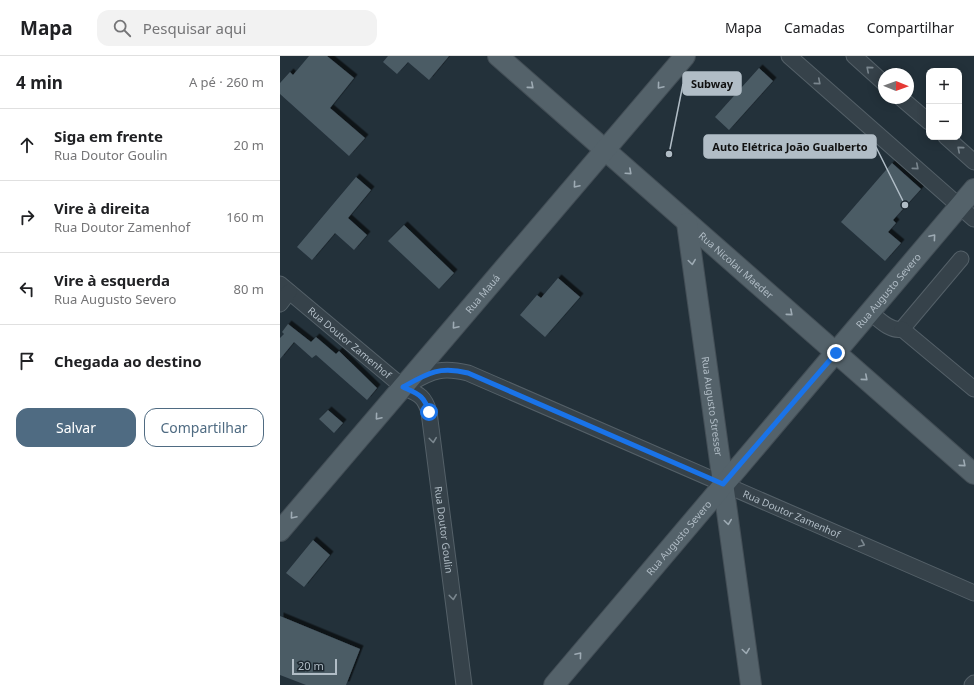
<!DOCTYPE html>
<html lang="pt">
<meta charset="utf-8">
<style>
:root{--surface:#fff;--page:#f2f2f2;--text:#202124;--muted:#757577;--line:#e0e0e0;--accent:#4f6b82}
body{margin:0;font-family:"Noto Sans",sans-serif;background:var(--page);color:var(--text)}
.controls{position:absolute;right:12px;top:12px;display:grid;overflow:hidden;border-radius:8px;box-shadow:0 2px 10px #0003}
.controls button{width:36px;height:36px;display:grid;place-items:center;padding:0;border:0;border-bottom:1px solid var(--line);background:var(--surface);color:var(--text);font:20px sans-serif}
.compass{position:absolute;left:598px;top:12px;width:36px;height:36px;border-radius:50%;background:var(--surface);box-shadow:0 2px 10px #0003;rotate:91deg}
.scale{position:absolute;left:12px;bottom:10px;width:45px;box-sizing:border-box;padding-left:4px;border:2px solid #b1bdc6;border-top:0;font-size:11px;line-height:14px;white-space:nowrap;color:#b1bdc6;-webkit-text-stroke:3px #1c272f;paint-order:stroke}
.stop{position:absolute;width:12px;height:12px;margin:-9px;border:3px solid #1a73e8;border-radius:50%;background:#fff}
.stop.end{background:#1a73e8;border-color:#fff;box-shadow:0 1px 4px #0008}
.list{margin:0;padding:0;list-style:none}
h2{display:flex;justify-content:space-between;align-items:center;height:52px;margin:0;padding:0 16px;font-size:17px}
h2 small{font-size:13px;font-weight:400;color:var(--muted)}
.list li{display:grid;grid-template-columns:26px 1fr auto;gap:12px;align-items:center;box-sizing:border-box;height:72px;padding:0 16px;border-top:1px solid var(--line)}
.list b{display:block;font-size:15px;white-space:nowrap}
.list p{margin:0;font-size:13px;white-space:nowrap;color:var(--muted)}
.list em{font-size:13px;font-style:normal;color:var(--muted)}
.actions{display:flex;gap:8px;padding:12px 16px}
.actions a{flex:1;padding:9px 0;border:1px solid var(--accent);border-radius:12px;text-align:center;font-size:14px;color:var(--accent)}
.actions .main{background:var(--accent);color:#fff}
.icon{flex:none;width:22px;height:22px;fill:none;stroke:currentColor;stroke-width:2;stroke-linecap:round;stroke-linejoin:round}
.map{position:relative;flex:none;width:694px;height:629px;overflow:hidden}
header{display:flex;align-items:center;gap:24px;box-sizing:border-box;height:56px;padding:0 20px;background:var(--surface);border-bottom:1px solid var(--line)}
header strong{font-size:19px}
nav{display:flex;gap:22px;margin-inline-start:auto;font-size:14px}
.search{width:280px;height:36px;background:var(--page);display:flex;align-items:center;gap:10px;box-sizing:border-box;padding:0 14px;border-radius:12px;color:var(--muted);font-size:15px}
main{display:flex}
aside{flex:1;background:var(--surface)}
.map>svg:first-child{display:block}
.building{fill:#4b5b65;filter:url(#shadow)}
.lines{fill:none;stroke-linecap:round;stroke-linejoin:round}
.minor-casing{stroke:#546068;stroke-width:17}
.major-casing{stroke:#434e56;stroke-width:22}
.minor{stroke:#36424a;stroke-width:15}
.major{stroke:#54626a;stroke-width:20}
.oneway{stroke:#7a868e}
.oneway2{stroke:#9eabb4}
.route{stroke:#1a73e8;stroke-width:5}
.labels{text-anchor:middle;stroke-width:4;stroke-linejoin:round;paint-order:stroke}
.street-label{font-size:10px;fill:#b1bdc6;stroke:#1c272f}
.leader{fill:none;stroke:#b1bdc6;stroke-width:1.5}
.callout-dot{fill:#b1bdc6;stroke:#1c272f;stroke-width:1.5}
.callout{fill:#b1bdc6;stroke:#b1bdc6;stroke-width:1.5}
.callout-label{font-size:11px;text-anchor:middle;font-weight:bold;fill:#111}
</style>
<header>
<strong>Mapa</strong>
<div class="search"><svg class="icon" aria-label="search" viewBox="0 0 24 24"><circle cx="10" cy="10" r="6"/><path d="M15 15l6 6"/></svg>Pesquisar aqui</div>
<nav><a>Mapa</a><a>Camadas</a><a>Compartilhar</a></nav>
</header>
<main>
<aside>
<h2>4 min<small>A pé · 260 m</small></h2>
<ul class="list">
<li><svg class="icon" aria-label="ahead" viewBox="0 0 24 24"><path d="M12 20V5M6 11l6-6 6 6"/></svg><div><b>Siga em frente</b><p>Rua Doutor Goulin</p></div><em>20 m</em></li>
<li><svg class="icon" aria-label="right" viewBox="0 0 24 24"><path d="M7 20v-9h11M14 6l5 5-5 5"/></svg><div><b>Vire à direita</b><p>Rua Doutor Zamenhof</p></div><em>160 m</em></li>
<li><svg class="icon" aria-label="left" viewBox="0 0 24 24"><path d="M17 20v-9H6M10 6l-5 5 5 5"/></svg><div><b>Vire à esquerda</b><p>Rua Augusto Severo</p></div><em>80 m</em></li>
<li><svg class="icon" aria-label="arrive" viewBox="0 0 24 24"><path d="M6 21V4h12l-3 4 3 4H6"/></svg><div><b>Chegada ao destino</b></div></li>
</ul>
<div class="actions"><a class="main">Salvar</a><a>Compartilhar</a></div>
</aside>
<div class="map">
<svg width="694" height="629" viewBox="0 0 694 629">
<defs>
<filter id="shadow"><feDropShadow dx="3.5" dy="-3.5" stdDeviation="0" flood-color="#0009"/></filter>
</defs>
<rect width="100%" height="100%" fill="#23313a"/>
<!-- building -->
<path class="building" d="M29,0H47L74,22L50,52L85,82L69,100L0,38V27L10,16L13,19Z
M108,0H169L149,24L128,6L117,18L103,6Z
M479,12L493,25L449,74L435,61Z
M612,107L641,133L613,164L616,167L608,176L621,187L605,205L561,166Z
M76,121L91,134L68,162L87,179L74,194L55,177L32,204L17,191Z
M124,169L174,217L159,233L108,185Z
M278,222L300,241L265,281L240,259L257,239L261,242Z
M8,268L31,286L36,281L56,298L59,295L97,332L87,344L36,299L32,302L14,286L0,303V282L4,278L2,276Z
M48,354L63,367L54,377L39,363Z
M33,484L50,499L24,531L6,517Z
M0,560L80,593L66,629H26L0,619Z"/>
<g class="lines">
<!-- minor casing -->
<g class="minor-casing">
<g id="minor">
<path d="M509,0L694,163"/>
<path d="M574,0L604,27"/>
<path d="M621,42L649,66"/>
<path d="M666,81L694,106"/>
<path id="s1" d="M0,228L123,331C138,338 144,339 149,356L184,629"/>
<path d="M0,248L9,236"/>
<path d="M590,256C599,263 610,276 622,273L681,203"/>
<path d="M622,273L694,333"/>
<path id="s2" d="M131,327C153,314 163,311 188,317L694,537"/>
<path d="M692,629L694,627"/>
</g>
</g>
<!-- major casing -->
<g class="major-casing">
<g id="major">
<path id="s3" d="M218,0L694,418"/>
<path id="s4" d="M407,167L471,629"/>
<path id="s5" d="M0,475L405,0"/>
<path id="s6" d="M274,629L694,133"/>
</g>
</g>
<!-- minor -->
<use href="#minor" class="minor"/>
<!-- major -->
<use href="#major" class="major"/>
</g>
<!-- one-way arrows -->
<defs><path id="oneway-chevron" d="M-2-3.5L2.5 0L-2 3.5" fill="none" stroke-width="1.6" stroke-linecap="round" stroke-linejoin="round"/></defs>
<g class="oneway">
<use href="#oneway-chevron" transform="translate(589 13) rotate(-139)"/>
<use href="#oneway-chevron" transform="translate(538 26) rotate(41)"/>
<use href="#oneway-chevron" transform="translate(680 93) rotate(-139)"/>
<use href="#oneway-chevron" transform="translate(636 111) rotate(41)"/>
<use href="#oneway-chevron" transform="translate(153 384) rotate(83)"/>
<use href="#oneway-chevron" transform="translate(582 488) rotate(23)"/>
<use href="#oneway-chevron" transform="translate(173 541) rotate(83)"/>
</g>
<g class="oneway2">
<use href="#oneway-chevron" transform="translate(251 30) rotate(41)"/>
<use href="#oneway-chevron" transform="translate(380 30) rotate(130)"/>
<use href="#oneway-chevron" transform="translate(349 116) rotate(42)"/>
<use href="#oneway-chevron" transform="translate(296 129) rotate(130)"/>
<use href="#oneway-chevron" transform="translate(653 181) rotate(-50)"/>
<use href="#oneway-chevron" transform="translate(412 206) rotate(82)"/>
<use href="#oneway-chevron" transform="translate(510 257) rotate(41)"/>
<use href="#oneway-chevron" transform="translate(175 270) rotate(130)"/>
<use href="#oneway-chevron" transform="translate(585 322) rotate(41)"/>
<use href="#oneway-chevron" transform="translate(98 361) rotate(130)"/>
<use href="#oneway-chevron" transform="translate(683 408) rotate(41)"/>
<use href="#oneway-chevron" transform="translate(13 460) rotate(130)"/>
<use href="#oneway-chevron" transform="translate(448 466) rotate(82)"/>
<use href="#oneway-chevron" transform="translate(466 595) rotate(82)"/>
<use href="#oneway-chevron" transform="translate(299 599) rotate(-50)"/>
</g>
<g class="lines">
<!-- route -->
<path class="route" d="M149,356C144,339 138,338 123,331C148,317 159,310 188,317L443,428L556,297"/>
</g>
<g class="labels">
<!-- street labels -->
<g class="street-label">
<text dy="4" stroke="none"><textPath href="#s3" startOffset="317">Rua Nicolau Maeder</textPath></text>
<text dy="4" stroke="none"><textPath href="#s6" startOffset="517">Rua Augusto Severo</textPath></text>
<text dy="4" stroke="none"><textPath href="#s5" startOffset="312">Rua Mauá</textPath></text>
<text dy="4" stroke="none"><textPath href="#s1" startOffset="91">Rua Doutor Zamenhof</textPath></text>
<text dy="4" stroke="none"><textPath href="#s4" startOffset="185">Rua Augusto Stresser</textPath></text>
<text dy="4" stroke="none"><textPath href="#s2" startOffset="413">Rua Doutor Zamenhof</textPath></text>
<text dy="4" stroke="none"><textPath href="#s1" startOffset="317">Rua Doutor Goulin</textPath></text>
<text dy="4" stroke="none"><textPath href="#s6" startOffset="193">Rua Augusto Severo</textPath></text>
</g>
</g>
<!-- callouts -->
<path class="leader" d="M389 98L403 28M625 149L596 91"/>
<g class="callout-dot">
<circle cx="389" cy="98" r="4"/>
<circle cx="625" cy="149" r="4"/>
</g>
<g class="callout">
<rect x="403" y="16" width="58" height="23" rx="4"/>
<rect x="424" y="79" width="172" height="23" rx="4"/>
</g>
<g class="callout-label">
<text x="432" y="32">Subway</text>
<text x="510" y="95">Auto Elétrica João Gualberto</text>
</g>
</svg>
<div class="controls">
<button>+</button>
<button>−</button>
</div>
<svg class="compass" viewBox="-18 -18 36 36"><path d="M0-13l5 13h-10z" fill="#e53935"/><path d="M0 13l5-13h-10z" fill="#757577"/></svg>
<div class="scale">20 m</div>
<div class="stop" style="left:149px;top:356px"></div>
<div class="stop end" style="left:556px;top:297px"></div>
</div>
</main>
